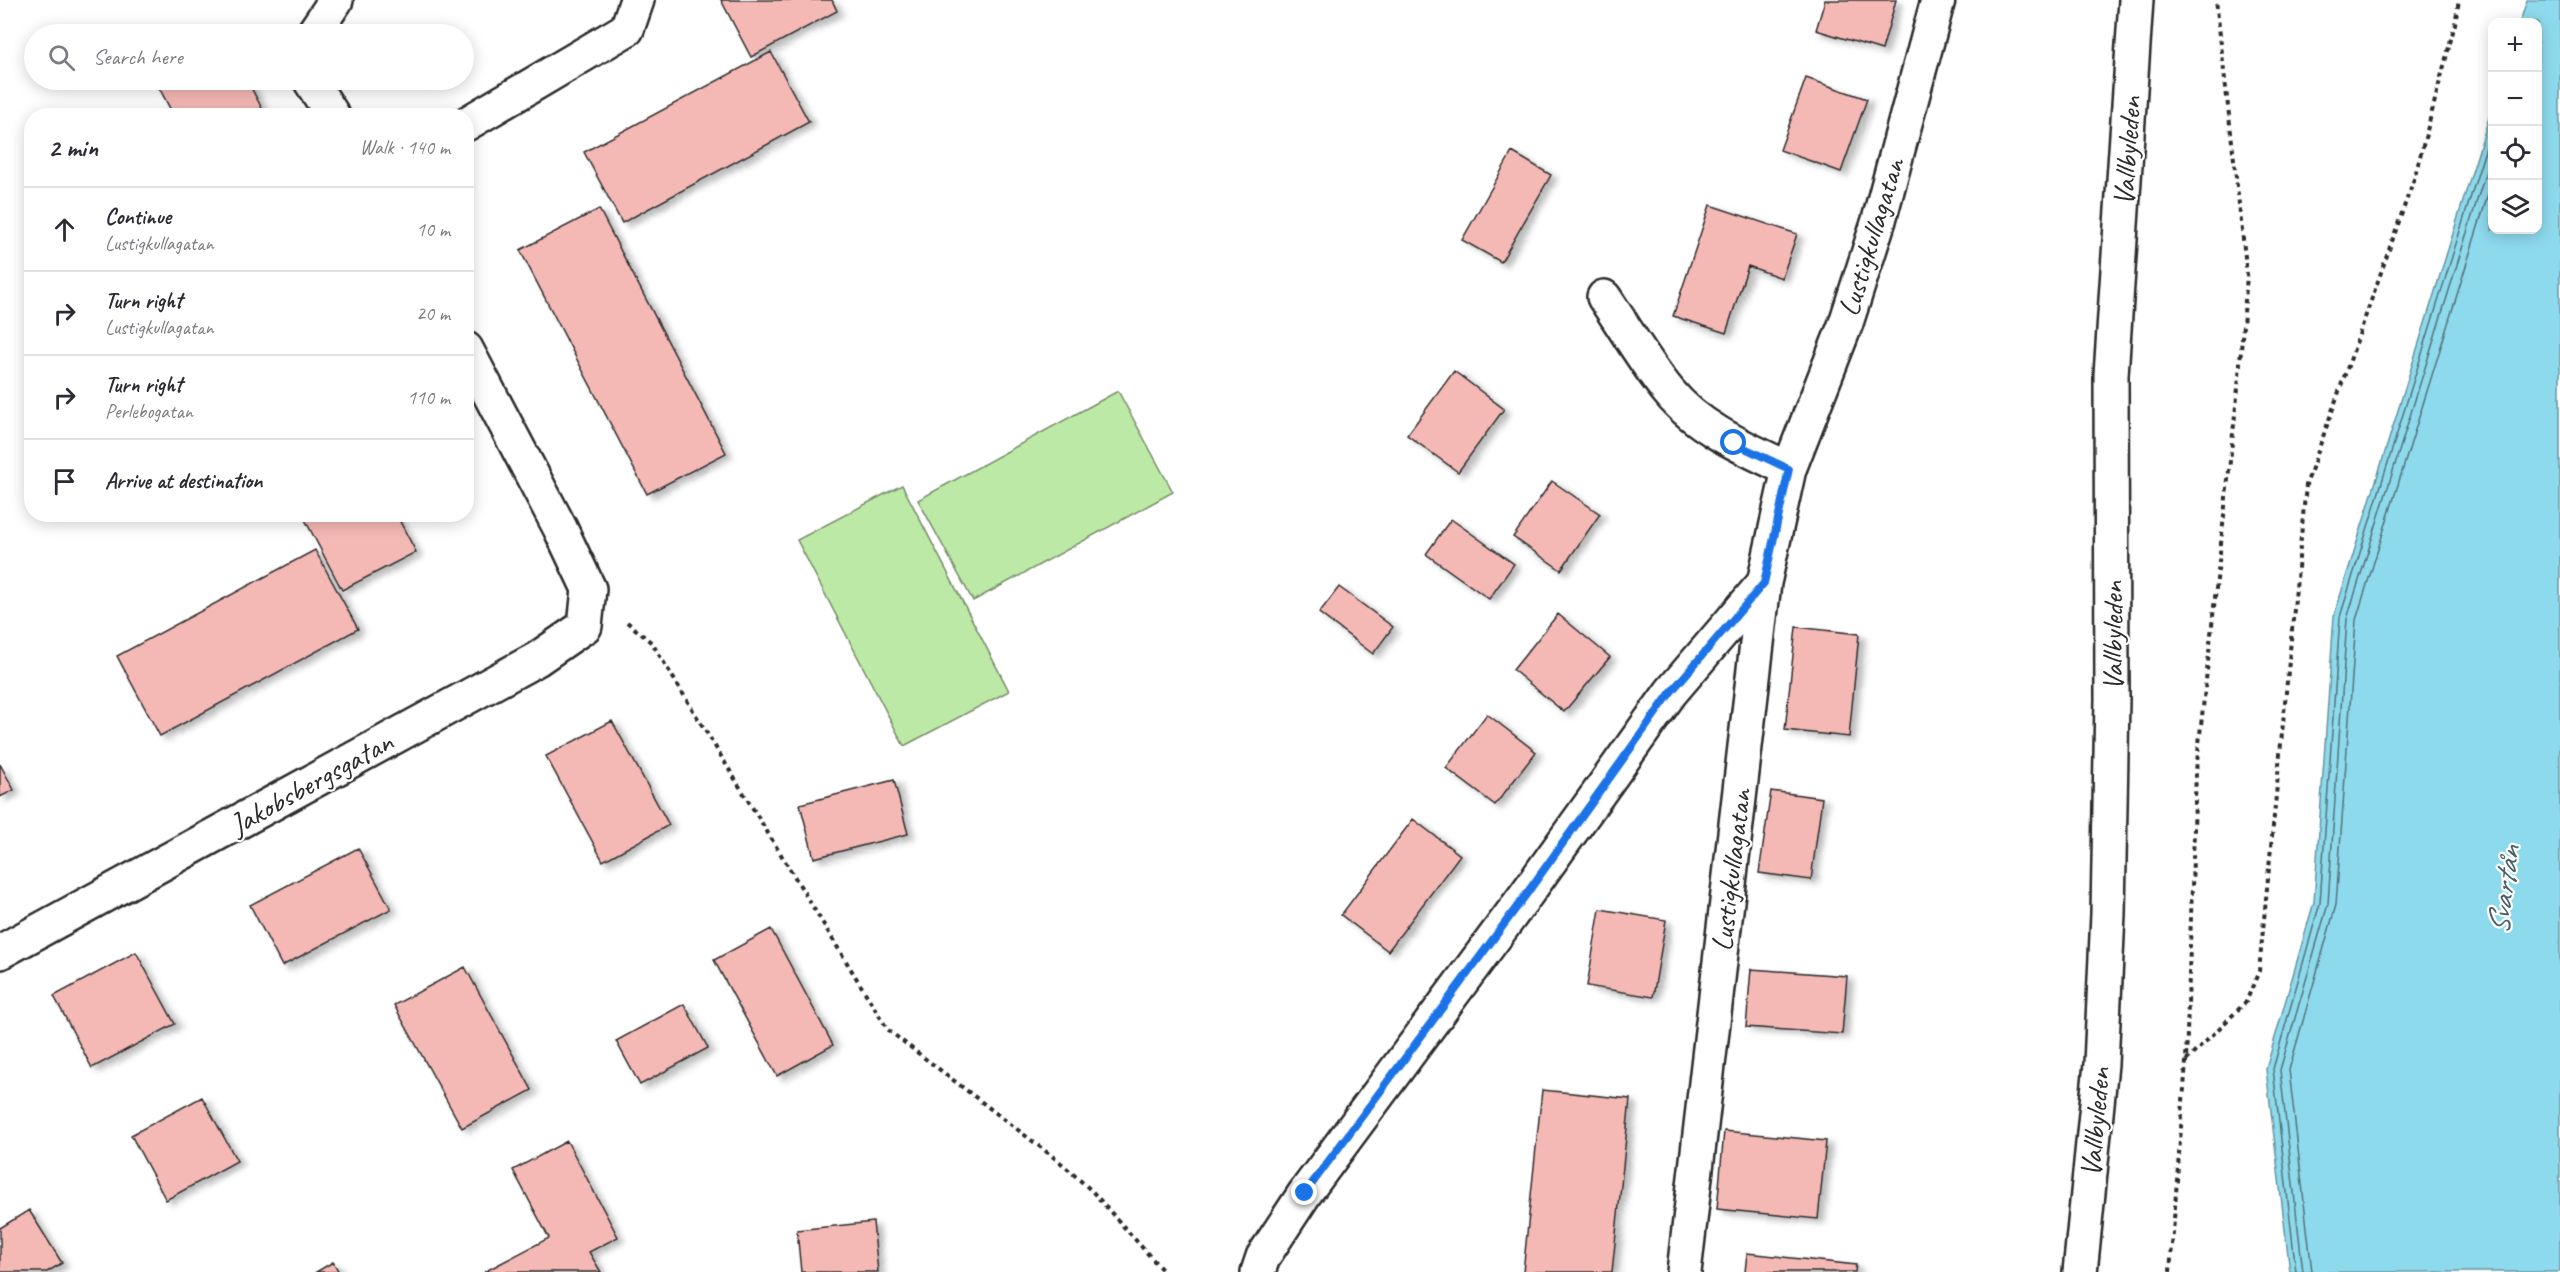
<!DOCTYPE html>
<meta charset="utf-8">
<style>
:root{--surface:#fff;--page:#f7f7f7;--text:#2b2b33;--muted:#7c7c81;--line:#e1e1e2}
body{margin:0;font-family:Caveat,sans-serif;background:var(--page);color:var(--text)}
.controls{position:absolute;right:18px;top:18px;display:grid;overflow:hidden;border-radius:12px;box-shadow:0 3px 15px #0003}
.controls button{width:54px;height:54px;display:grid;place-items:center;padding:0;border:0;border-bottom:2px solid var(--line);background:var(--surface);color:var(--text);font:30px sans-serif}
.stop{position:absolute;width:18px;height:18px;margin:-14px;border:4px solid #1a73e8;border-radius:50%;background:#fff}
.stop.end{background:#1a73e8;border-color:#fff;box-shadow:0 2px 6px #0008}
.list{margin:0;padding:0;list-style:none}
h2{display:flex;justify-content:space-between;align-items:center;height:78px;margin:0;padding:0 24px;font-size:26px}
h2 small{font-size:20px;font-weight:400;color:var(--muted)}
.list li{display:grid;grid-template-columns:39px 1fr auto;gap:18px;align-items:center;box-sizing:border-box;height:84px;padding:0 24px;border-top:2px solid var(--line)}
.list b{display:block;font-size:22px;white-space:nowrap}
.list p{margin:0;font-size:20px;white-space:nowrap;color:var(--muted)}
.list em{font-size:20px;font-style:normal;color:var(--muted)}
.icon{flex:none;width:33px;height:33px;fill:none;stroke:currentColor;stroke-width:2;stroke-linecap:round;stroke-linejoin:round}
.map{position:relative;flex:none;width:2560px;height:1272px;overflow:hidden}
.search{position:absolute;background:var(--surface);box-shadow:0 3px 15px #0003;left:24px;top:24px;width:450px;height:66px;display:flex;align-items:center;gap:15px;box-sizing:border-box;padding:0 21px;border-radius:33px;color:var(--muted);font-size:22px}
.panel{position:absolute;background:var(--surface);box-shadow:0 3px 15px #0003;left:24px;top:108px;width:450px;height:414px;border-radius:24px}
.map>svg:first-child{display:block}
.green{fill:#bde9a6;stroke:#748a68;stroke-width:1.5}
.water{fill:#8edaed;stroke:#66949f;stroke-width:1.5}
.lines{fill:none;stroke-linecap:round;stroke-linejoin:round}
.shore{stroke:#537179;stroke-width:1.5}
.building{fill:#f5b9b5;stroke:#2b2b2b;stroke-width:1.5;filter:url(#shadow)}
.street-casing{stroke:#2b2b2b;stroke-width:38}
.secondary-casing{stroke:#2b2b2b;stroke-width:38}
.path{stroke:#2b2b2b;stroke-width:4;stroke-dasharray:4.5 4.5;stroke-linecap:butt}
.street{stroke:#fff;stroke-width:33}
.secondary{stroke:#fff;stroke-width:33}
.route{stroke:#1a73e8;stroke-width:8}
.labels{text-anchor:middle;stroke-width:4.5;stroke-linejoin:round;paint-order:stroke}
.street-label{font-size:30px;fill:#2b2b2b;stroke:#fff}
.water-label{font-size:32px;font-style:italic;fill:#496065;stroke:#fff}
</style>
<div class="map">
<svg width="2560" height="1272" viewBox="0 0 2560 1272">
<defs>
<filter id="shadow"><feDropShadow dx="6" dy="4" stdDeviation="3" flood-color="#0004"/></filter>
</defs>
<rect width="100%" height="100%" fill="#fff"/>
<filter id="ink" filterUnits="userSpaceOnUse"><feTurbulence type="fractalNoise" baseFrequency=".0167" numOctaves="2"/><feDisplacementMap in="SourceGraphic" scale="12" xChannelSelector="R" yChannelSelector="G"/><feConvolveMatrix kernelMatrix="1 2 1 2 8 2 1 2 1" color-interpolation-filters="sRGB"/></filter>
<g filter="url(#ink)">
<!-- green -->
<path class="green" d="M1118,391L1173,492L973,601L918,500Z
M902,485L1009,691L904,746L797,540Z"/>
<!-- water -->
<path class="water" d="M2527,0H2560V1272H2290L2266,1069L2314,902L2334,616L2492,108V230H2538V22H2520Z"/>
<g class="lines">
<!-- shore -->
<path class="shore" d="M2296,1272L2273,1069L2320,903L2340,617L2492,128
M2303,1272L2280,1070L2328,904L2347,619L2492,152
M2312,1272L2289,1070L2336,905L2356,620L2492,182"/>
</g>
<!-- building -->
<path class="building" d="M721,0H832L837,11L751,57Z
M1825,0H1896L1882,50L1816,30Z
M771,52L809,122L622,223L584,152Z
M1806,78L1867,99L1841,172L1780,150Z
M155,80H247L266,116H174Z
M1512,152L1551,175L1501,262L1462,240Z
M1710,205L1797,234L1782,278L1748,266L1726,333L1673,316Z
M599,209L726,453L647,494L520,250Z
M1454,371L1504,409L1458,472L1407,435Z
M1552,481L1600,514L1561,570L1513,537Z
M302,514H396L416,552L342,590Z
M1451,519L1514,564L1489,599L1426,554Z
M315,550L358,629L160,736L117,656Z
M1339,587L1393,627L1373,654L1319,613Z
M1558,614L1610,657L1564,712L1513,670Z
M1796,627L1859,634L1849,737L1785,730Z
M1487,714L1536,752L1495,805L1446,768Z
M612,721L669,825L603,861L546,756Z
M0,764L14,790L0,797Z
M894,780L908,834L814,858L800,804Z
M1771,791L1822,798L1811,880L1759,873Z
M1413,819L1460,855L1388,951L1341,915Z
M358,848L391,909L282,966L250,905Z
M1600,909L1666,920L1653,997L1587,986Z
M771,929L833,1045L777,1076L714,960Z
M136,952L175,1024L92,1068L54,996Z
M465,967L532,1090L462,1128L394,1005Z
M1751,969L1847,976L1842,1034L1746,1027Z
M684,1004L708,1048L640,1085L616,1041Z
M1542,1090L1630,1099L1612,1272H1523Z
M202,1097L237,1161L166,1200L131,1135Z
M1724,1131L1826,1141L1818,1219L1717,1209Z
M567,1141L618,1237L589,1252L601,1272H484L549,1238L513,1170Z
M29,1210L62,1263L47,1272H0V1228Z
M873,1222L878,1272H801L797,1230Z
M1747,1253L1856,1265L1855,1272H1745Z
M333,1262L339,1272H316Z"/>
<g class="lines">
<!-- street casing -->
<g class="street-casing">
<path id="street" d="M313,34L336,0
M310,80L333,116
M466,124L627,29L637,0
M1604,297C1625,328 1645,363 1669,392C1699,429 1747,449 1789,469
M0,952L537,659L585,626L589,589L560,528L466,349
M1258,1272L1263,1257L1305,1193L1525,896L1671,692L1764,583
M1684,1272L1764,583L1789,469L1846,323L1879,220L1938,0"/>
</g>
<!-- secondary casing -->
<g class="secondary-casing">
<path id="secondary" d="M2080,1272L2101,1064L2108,914L2112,699L2111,375L2136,0"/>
</g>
<!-- path -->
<path class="path" d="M627,622L652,643L888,1030L1061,1163L1092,1191L1164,1272
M2186,1061L2246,1002L2259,971L2306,485L2415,176L2455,24L2459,0
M2170,1272L2186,1062L2196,771L2238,388L2247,275L2216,0"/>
<!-- street -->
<use href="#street" class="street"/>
<!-- secondary -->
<use href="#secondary" class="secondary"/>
</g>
</g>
<g class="lines" filter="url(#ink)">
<!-- route -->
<path class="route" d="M1305,1193L1525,896L1671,692L1764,583L1789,469L1734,443"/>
</g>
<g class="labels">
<!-- street labels -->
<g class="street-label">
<text transform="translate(2127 151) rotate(-86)" y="10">Vallbyleden</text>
<text transform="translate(1871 237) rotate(-73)" y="10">Lustigkullagatan</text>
<text transform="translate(2112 636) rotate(-90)" y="10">Vallbyleden</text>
<text transform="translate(311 783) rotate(-29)" y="10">Jakobsbergsgatan</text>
<text transform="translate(1731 870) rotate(-83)" y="10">Lustigkullagatan</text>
<text transform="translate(2095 1122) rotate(-85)" y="10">Vallbyleden</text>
</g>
<!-- water labels -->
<g class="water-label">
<text transform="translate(2503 890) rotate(-82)" y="11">Svartån</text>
</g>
</g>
</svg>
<div class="controls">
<button>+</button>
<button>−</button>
<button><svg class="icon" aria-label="locate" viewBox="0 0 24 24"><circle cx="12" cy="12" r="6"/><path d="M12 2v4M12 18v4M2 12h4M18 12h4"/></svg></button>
<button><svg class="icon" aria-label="layers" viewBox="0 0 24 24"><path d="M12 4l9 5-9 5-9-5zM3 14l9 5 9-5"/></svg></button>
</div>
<div class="stop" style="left:1734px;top:443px"></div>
<div class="stop end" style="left:1305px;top:1193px"></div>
<div class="search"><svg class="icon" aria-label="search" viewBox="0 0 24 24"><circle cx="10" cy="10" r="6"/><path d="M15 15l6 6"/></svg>Search here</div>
<section class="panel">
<h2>2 min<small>Walk · 140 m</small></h2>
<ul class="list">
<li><svg class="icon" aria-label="ahead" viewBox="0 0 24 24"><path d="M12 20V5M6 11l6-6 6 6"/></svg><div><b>Continue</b><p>Lustigkullagatan</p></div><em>10 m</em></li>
<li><svg class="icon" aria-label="right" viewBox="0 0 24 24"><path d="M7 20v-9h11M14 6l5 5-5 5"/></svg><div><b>Turn right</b><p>Lustigkullagatan</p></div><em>20 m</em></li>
<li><svg class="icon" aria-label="right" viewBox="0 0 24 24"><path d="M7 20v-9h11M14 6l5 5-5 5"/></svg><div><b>Turn right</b><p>Perlebogatan</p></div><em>110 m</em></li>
<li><svg class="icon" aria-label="arrive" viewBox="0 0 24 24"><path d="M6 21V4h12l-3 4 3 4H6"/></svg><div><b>Arrive at destination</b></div></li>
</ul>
</section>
</div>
